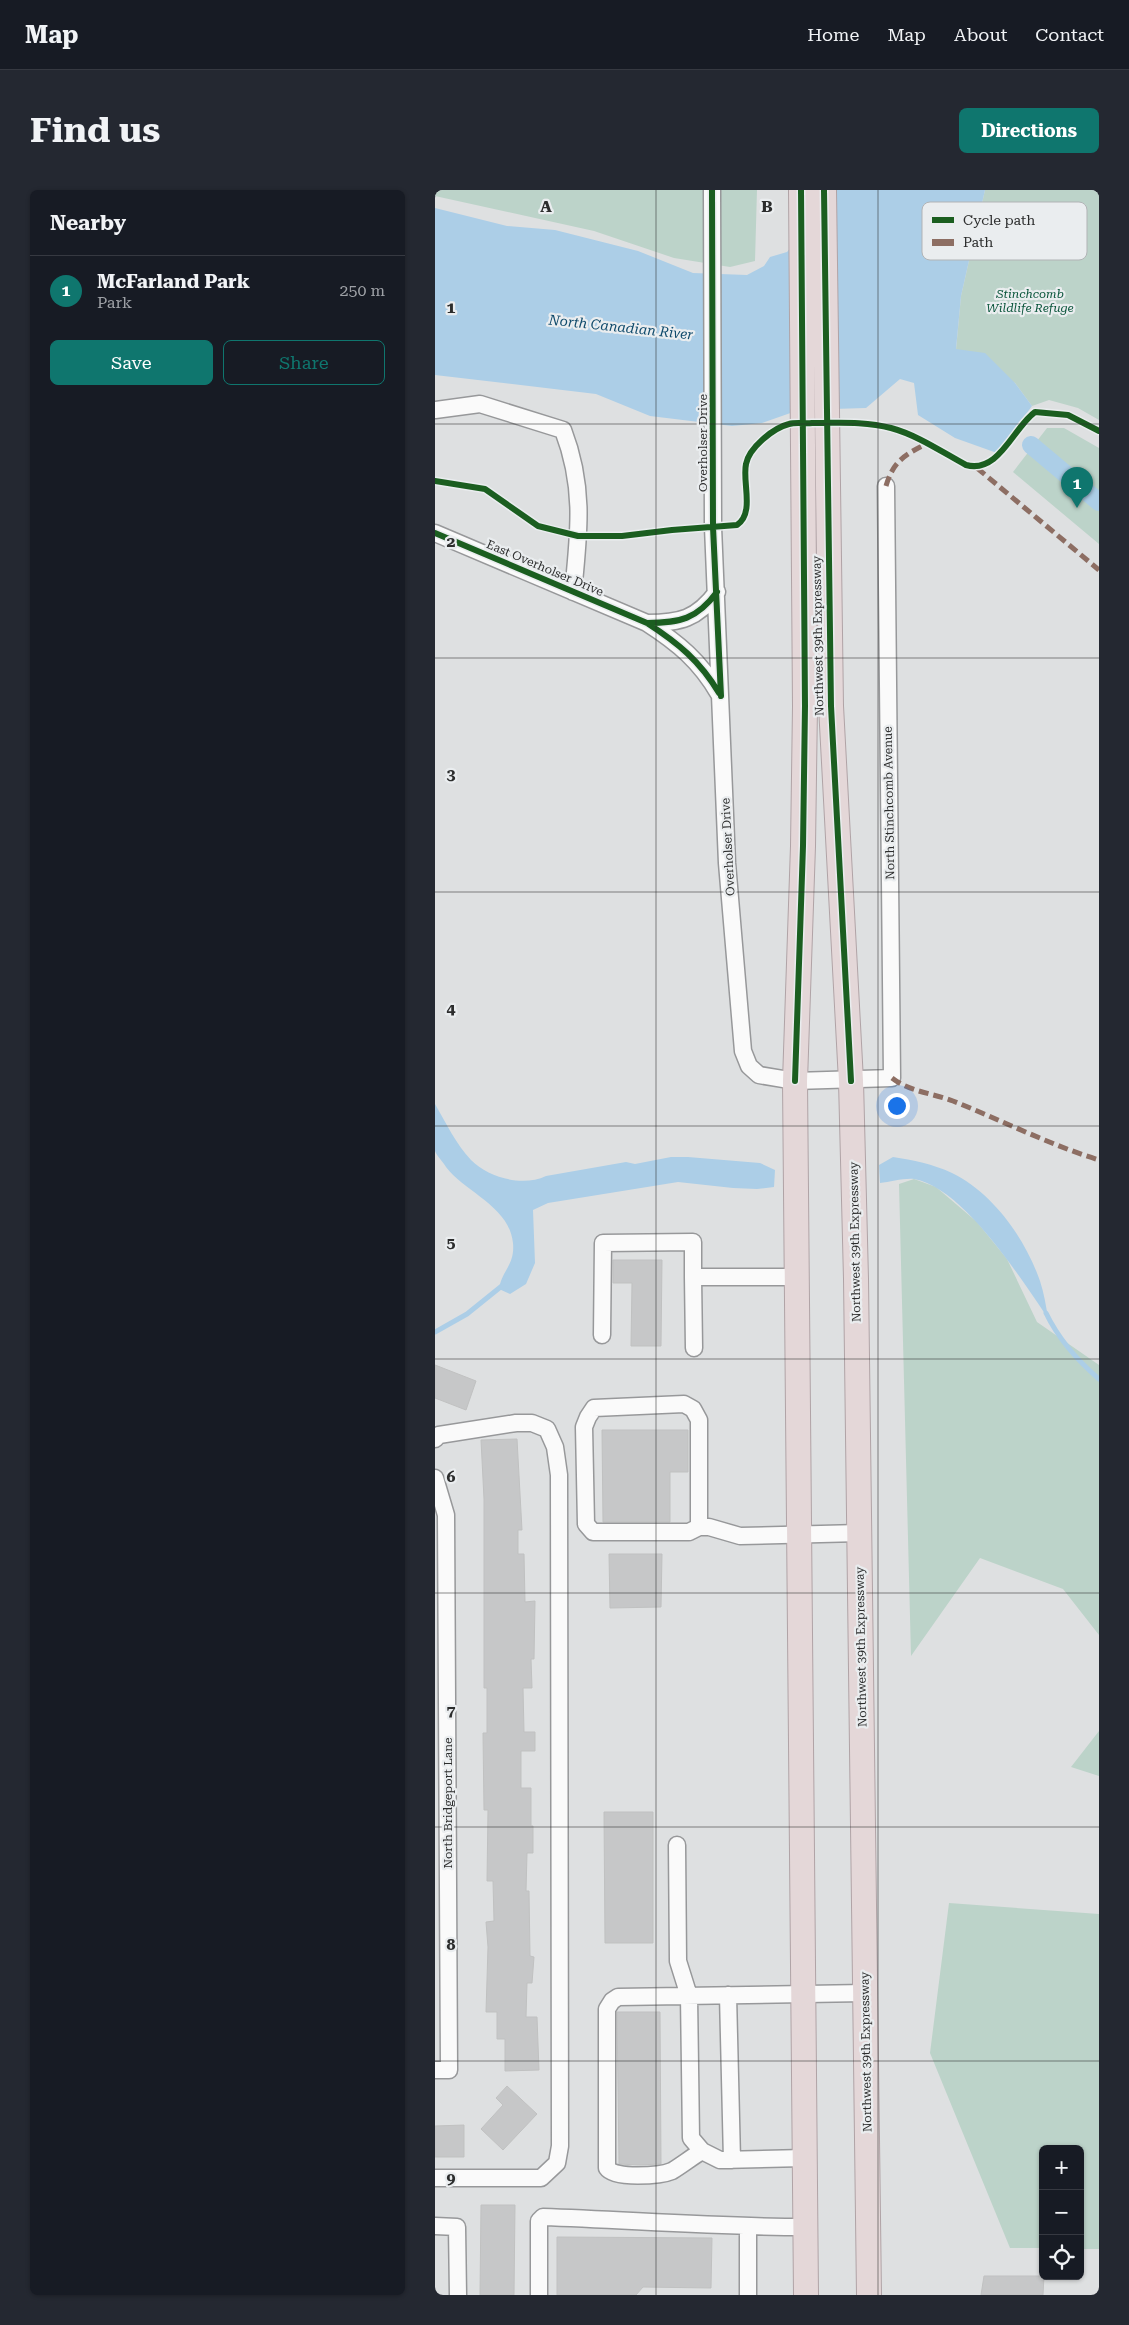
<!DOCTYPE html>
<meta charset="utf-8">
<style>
:root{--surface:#171b24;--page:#242831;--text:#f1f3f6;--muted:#9ea1a6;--line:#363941;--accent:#0f766e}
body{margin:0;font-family:"Roboto Serif",serif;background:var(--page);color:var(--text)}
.controls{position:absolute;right:15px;bottom:15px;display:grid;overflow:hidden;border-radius:8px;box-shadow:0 1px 4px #0004}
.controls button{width:45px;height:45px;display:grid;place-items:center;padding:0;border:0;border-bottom:1px solid var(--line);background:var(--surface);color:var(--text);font:25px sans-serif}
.you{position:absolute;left:461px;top:915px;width:18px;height:18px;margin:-12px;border:4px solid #fff;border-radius:50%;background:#1a73e8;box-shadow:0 0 0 8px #1a73e833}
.badge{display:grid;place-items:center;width:32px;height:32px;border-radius:50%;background:var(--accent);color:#fff;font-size:16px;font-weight:700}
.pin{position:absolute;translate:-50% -41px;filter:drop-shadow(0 1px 2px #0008)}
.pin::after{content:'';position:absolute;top:26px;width:18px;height:15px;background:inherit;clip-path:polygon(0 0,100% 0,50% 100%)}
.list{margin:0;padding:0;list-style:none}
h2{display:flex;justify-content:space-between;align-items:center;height:65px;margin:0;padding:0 20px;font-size:21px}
h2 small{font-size:16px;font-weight:400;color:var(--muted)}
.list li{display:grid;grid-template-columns:32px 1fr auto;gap:15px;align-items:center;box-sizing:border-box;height:70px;padding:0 20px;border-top:1px solid var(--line)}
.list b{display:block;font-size:19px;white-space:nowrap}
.list p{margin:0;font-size:16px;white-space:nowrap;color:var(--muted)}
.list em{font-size:16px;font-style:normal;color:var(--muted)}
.actions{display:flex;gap:10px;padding:15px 20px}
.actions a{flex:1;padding:11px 0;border:1px solid var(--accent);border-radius:8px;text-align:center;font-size:18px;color:var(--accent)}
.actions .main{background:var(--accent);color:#fff}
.icon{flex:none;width:28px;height:28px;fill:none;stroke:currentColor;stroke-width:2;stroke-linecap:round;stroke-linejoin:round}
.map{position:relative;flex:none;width:664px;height:2105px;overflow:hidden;border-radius:8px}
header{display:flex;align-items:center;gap:30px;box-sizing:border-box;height:70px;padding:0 25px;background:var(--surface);border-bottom:1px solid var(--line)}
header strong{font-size:24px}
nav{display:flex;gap:28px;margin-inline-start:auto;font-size:18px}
.intro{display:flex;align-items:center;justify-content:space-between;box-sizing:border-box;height:120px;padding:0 30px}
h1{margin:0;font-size:35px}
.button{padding:12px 22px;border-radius:8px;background:var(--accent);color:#fff;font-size:18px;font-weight:700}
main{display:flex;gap:30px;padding:0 30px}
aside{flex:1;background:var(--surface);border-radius:8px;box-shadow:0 1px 4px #0004}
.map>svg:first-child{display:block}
.green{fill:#bcd3c9}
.water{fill:#accee7}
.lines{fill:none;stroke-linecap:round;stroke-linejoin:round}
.stream{stroke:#accee7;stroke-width:5}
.canal{stroke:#accee7;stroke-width:18}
.building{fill:#c6c7c8;stroke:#c0c1c1}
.minor-casing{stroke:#97989a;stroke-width:19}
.highway-casing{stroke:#b0a3a6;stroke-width:26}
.minor{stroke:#fafafa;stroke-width:16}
.highway{stroke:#e4d7d8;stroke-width:24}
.quiet{stroke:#8d6e63;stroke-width:5;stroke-dasharray:10 5;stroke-linecap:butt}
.cycleway-casing{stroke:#eaedef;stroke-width:9}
.cycleway{stroke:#1b5e20;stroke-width:6}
.grid{fill:none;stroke:#2c2d2d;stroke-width:1;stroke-opacity:0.55}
.labels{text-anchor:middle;stroke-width:4.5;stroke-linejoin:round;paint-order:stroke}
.park-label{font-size:12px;font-style:italic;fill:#0a553b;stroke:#eaedef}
.street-label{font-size:12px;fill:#2c2d2d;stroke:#eaedef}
.water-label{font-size:14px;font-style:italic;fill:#104b6c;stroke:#eaedef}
.key{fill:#eaedef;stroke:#b1b3b5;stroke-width:1}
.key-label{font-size:14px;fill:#2c2d2d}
.grid-label{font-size:16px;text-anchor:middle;font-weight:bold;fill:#2c2d2d;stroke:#eaedef;stroke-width:4.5;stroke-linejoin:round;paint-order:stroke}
</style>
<header>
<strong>Map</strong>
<nav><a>Home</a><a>Map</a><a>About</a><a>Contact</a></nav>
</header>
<div class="intro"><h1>Find us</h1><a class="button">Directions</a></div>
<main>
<aside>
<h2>Nearby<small></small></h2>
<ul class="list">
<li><span class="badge">1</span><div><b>McFarland Park</b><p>Park</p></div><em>250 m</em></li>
</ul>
<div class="actions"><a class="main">Save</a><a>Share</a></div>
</aside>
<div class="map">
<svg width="664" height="2105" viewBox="0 0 664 2105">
<rect width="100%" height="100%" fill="#dee0e1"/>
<!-- green -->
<path class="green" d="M0,0H322L320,71L295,77L239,68L159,41L0,6Z
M550,0H664V230L643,218L614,210L597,216L580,193L521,160L526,106Z
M612,238H629L664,258V354L578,282Z
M479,989L501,997L542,1032L572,1069L602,1132L664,1175V1445L628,1399L545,1368L476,1466L464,994Z
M664,1541V1586L636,1577Z
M514,1713L664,1724V2059H645V1959H608V2058H575L495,1863Z"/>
<!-- water -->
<path class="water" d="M388,0H550L526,106L521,159L550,163L580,193L597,216L562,263L520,248L483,225L479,193L465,189L431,218L364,220L327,233L297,236L215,226L161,204L0,185V18L72,36L120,40L203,61L258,83L312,85L329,76L335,67L352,62L367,44Z
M0,914C11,933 21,954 36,970C54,988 88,997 111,986L191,972L200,974L236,967H253L325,973L340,980L339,997L322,999L298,998L243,992L113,1013L98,1020L100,1073L91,1094L75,1104L64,1099C67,1080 80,1075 78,1053C74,1016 31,1003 11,977C8,972 2,966 0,961C0,950 0,926 0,914Z
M458,967C478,970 498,974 517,983C558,1003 590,1048 605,1091C609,1103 611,1116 613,1128C586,1089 528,997 479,989C469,988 455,992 445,993L444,975Z"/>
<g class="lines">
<!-- stream -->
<path class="stream" d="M611,1123C623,1148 643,1171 664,1189
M0,1142L32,1124L68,1095"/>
<!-- canal -->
<path class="canal" d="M596,255L664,312"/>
</g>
<!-- building -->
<path class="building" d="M178,1070H227L226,1156H196L197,1093H178Z
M0,1175L41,1191L31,1220L0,1208Z
M167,1240H253V1282H235V1332H168Z
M82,1249L87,1340H83V1364H89L90,1412L100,1411L99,1469H96L97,1498H88L89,1542H100V1561H86V1598H96V1636H98V1663H92L91,1701H94L95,1766L99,1767L97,1793H92L91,1827H102L104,1880L70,1881V1849H62V1822H51L53,1757L51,1732L59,1731L58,1691H52L53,1620H49L48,1543H52V1498H49V1309L46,1250Z
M174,1364H227L226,1417L175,1418Z
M169,1622H218V1753H170Z
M182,1822H225L226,1974L203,1975L184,1974Z
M72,1896L102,1924L68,1960L46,1939L68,1915L61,1908Z
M29,1935V1967H0V1936Z
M46,2015H80L79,2105H45Z
M122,2047L277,2048L276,2098L208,2097L201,2105H122Z
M549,2086H609L608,2105H546Z"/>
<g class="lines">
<!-- minor casing -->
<g class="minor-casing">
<path id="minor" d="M277,0L278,337L292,673L308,861L314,876L324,885L360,891L457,888L451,296
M0,220L45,214L128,240C150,297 144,343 138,402
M0,343L212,433C243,453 265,471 284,504
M212,433C245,433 262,429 282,402
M258,1087L259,1158
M167,1145L168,1053L258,1052V1087H361
M0,1249L4,1245L81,1233H97L112,1239L120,1257L124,1285L125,1956L122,1973L106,1988H0
M0,1288L11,1325L14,1880H0
M264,1337L254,1342H158L151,1334L149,1237L153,1227L159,1218L249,1214L258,1219L264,1230V1337H274L305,1346L425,1343
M242,1655L243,1771L254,1806L256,1948L267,1961L285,1970L369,1968
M293,1805L297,1970
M267,1961C257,1967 247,1975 237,1981C225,1986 179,1989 172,1978V1819L177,1811L183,1807L430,1803
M0,2036L22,2037L23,2105
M104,2105V2031L108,2027C195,2030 282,2037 370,2037
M313,2105V2037"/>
</g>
<!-- highway casing -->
<g class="highway-casing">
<path id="highway" d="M366,0L370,516L368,656L360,891L371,2105
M389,0L396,516L416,891L421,1089L434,2105"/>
</g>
<!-- minor -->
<use href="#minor" class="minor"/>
<!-- highway -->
<use href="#highway" class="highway"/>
<!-- quiet -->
<path class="quiet" d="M542,278L664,380
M451,296C458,272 469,265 491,254
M457,888C475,902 497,903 518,911C566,930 615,955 664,970"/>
<!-- cycleway casing -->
<g class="cycleway-casing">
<path id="cycleway" d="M277,0L278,337L286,506
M389,0L396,516L416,891
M0,291L50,299L103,336L143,346H187L237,340L302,335C320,323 307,292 311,274C314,258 338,238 354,234C361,232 370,234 377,233C403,233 430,231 456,238C482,245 507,262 531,275C564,284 578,238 600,222L633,225L664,241
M0,343L212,433C243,453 265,471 284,503
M212,433C245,433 262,429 282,402
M360,891L368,656L370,516L366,0"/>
</g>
<!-- cycleway -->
<use href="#cycleway" class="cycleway"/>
</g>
<!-- grid -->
<path class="grid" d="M221,0V2105M443,0V2105M0,234H664M0,468H664M0,702H664M0,936H664M0,1169H664M0,1403H664M0,1637H664M0,1871H664"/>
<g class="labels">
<!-- park labels -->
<g class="park-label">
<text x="595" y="108">Stinchcomb<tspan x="595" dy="14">Wildlife Refuge</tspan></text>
</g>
<!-- street labels -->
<g class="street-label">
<text transform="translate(268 253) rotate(-90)" y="4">Overholser Drive</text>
<text transform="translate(110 378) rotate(23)" y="4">East Overholser Drive</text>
<text transform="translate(383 446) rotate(-91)" y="4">Northwest 39th Expressway</text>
<text transform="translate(454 613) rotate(-91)" y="4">North Stinchcomb Avenue</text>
<text transform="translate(293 657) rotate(-93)" y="4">Overholser Drive</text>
<text transform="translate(420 1052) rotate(-91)" y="4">Northwest 39th Expressway</text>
<text transform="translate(426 1457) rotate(-91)" y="4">Northwest 39th Expressway</text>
<text transform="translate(13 1613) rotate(-90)" y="4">North Bridgeport Lane</text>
<text transform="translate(431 1862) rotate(-91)" y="4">Northwest 39th Expressway</text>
</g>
<!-- water labels -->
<g class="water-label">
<text transform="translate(186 137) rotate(6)" y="5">North Canadian River</text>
</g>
</g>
<!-- legend -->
<rect x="487" y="12" width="165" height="58" rx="8" class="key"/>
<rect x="497" y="27" width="22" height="6" fill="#1b5e20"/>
<rect x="497" y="49" width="22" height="7" fill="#8d6e63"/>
<g class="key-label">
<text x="528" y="35">Cycle path</text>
<text x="528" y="57">Path</text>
</g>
<g class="grid-label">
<text x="111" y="22">A</text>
<text x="332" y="22">B</text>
<text x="16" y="123">1</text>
<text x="16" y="357">2</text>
<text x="16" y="590">3</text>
<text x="16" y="824">4</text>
<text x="16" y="1058">5</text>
<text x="16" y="1292">6</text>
<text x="16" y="1526">7</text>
<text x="16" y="1760">8</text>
<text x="16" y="1994">9</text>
</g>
</svg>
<div class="controls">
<button>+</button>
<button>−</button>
<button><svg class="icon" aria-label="locate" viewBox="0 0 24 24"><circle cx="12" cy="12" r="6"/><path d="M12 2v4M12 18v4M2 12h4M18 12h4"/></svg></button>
</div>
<div class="you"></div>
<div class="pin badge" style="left:642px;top:318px">1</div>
</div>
</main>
